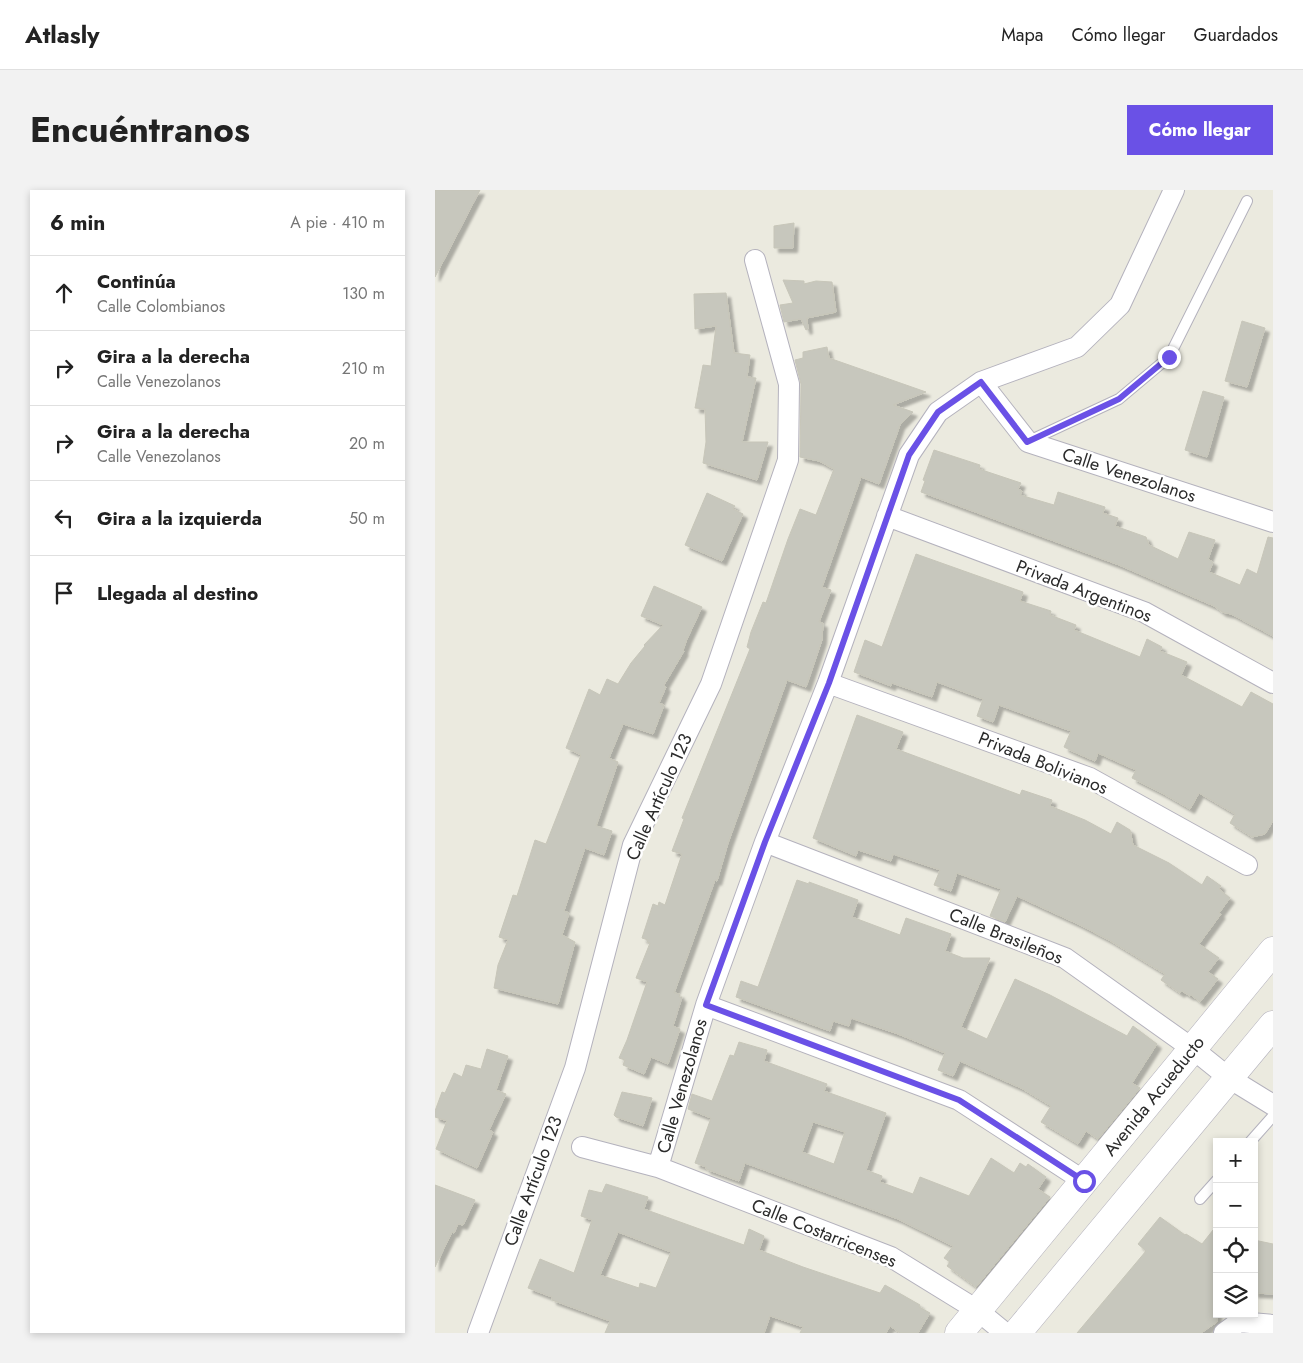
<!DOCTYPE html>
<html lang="es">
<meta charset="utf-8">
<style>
:root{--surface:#fff;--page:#f2f2f2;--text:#222;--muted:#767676;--line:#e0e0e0;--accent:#6a51e6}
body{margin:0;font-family:Jost,sans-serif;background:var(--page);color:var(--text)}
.controls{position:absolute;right:15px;bottom:15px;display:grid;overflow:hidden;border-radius:0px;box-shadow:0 2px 8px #0003}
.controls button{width:45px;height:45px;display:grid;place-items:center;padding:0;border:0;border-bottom:1px solid var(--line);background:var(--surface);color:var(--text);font:25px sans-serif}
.stop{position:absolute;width:15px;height:15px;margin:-11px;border:4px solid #6a51e6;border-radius:50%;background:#fff}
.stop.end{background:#6a51e6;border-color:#fff;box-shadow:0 1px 5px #0008}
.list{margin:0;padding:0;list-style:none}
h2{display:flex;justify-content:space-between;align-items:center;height:65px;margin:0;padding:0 20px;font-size:21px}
h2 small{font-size:16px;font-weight:400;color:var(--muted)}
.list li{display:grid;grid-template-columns:32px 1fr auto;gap:15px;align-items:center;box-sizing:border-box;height:75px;padding:0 20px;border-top:1px solid var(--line)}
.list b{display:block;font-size:19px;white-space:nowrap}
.list p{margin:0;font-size:16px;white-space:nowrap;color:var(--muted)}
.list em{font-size:16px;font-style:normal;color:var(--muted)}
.icon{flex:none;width:28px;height:28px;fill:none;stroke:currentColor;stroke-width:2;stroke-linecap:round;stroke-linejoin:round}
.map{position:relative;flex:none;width:838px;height:1143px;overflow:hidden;border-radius:0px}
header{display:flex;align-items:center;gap:30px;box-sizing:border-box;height:70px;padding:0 25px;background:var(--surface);border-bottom:1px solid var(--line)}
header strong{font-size:24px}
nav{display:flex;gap:28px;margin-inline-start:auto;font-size:18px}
.intro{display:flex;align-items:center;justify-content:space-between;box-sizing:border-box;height:120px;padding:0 30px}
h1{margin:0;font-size:35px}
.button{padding:12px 22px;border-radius:0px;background:var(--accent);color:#fff;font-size:18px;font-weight:700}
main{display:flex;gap:30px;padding:0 30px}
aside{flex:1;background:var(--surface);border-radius:0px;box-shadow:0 2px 8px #0003}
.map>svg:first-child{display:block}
.building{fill:#c7c7bd;stroke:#c7c6b9;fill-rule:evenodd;filter:url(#shadow)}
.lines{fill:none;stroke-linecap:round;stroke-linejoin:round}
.lane-casing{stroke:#b4b2bd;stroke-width:12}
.street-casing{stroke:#b4b2bd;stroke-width:22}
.secondary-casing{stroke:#b4b2bd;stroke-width:29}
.lane{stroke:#fff;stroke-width:10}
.street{stroke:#fff;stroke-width:20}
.secondary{stroke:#fff;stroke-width:28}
.route{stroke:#6a51e6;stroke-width:6}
.labels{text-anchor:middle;stroke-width:5;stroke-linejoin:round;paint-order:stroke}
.street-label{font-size:18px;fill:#2b2b2b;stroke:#fff}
</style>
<header>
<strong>Atlasly</strong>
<nav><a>Mapa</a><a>Cómo llegar</a><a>Guardados</a></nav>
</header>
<div class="intro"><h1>Encuéntranos</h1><a class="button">Cómo llegar</a></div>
<main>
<aside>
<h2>6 min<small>A pie · 410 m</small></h2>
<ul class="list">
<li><svg class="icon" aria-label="ahead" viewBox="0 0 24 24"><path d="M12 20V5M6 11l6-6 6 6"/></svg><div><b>Continúa</b><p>Calle Colombianos</p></div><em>130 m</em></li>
<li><svg class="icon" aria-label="right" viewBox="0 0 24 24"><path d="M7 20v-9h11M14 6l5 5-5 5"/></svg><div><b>Gira a la derecha</b><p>Calle Venezolanos</p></div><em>210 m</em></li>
<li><svg class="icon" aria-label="right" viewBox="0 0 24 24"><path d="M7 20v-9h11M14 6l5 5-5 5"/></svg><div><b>Gira a la derecha</b><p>Calle Venezolanos</p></div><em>20 m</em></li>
<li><svg class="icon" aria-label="left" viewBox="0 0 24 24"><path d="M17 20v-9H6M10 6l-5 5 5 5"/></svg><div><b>Gira a la izquierda</b></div><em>50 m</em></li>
<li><svg class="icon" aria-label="arrive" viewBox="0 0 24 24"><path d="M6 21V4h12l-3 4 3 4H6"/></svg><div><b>Llegada al destino</b></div></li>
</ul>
</aside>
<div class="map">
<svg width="838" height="1143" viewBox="0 0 838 1143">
<defs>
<filter id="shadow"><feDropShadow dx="4.5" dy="4.5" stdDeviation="1" flood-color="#0004"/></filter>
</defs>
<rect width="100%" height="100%" fill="#ebeadf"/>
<!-- building -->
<path class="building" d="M0,0H45L0,87Z
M359,33L358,58H339V36Z
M348,90L369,91V94L381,91L397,92L401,122L372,128L373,139L371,140L366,129L349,132L345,115L358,113Z
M291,103L299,163L315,165L312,187L321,188L307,252H333L322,290L268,273L271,252L270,219L260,218L268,175L276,176L281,136L260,139L259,104Z
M807,131L830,138L812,197L790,191Z
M392,157L394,168L491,202L458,215L478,222L465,235L444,294L426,287L387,397L396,400L384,432L388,433L387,450L371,497L352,490L293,653L282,691L280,690L239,803L245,804L244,807H247L238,836L245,839L233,874L216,867L209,884L188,875L190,870L184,868L192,850L212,792L201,788L215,753L212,752L213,750L207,748L218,714L223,716L224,712L230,715L247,664L237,661L249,629L247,628L315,459L312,457L316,442L328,412L331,413L353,349L365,319L381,325L399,279L384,271L365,267L366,194L360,170L368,168V162Z
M768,201L789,207L772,267L750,260Z
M499,260L545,275L544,279L586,293L583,299L587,301L585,305L619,315L623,302L670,317L668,323L683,328L680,336L711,347L714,355L743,369L754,342L780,350L773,369L778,372L774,382L805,395L812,379L822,384L833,347L838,348V446L796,424L787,422L779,416L684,375L486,302L490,291L488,290Z
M272,303L300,316L298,319L308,324L287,371L250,355Z
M481,364L588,402L585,411L616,421L615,425L641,435L639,440L705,467L712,449L727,457L725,461L752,472L746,485L807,517L816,502L838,514V631L830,644L817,647L795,633L800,624L764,603L755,619L727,603L697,588L701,580L663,563L660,571L637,561L629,557L636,541L564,515L558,532L542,526L548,509L502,492L497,507L457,493L456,496L419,482L430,450L447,457Z
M219,396L267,417L252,449L248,460L249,461L229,495L231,497L224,513L229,515L218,544L188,534L174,568L183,572L161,636L177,641L169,665L150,658L129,721L134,723L127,745L140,752L123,814L59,798L63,775L73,750L64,747L78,705L82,706L100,650L111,654L146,565L131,558L154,499L165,505L172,489L183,494L196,473L210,456L209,455L228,435L206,426Z
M422,525L468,542L461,559L585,605L587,600L617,610L615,616L650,630L676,644L682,632L695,640L698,655L734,673L767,695L772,686L786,696L784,699L795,708L784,723L786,724L764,754L784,768L773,782L783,789L765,812L756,805L755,806L747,801L745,803L726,790L730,784L674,750L643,734L582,706L570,732L555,726L566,699L522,683L516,701L499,695L505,680L458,664L456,671L423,660L421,666L378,648Z
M362,690L374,694V692L423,710L417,727L465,745L471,728L516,744L510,761L528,768H555L526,837L552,849L580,789L615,805L692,846L698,836L722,854L697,893L705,898L663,949L651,941L643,954L606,932L616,916L586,898L525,871L518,886L503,880L510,863L463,844L416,828L414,836L398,831L395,841L301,807L306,791L323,797Z
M304,852L332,860L329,871L392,894L389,901L451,923L431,980L447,986L445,992L478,1004L485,987L534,1006L556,968L579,983L585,973L591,977L593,974L611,987L603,999L615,1007L541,1097L512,1076L515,1072L509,1068L518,1056L463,1029L310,973L304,991L271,979V977L260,973L276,928L253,919L257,904L277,911L295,865L299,866ZM378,932L410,942L399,974L367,962Z
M52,859L73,866L61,900L71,904L54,940L58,942L42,978L1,959L12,931L0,927V921L7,902L10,903L19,883L27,887L31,875L46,879Z
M187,902L217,908L208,936L181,927L179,925Z
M171,994L213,1007L209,1019L309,1055L314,1039L329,1046L324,1060L368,1077L445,1103L450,1095L485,1115L484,1117L495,1123L483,1143H465L455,1136L451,1143H365L368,1137L335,1126L329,1143H170L175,1131L117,1110V1107L93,1098L105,1069L139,1083L157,1030L146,1026L154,1000L167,1003ZM183,1042L236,1062L221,1098L205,1093L204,1098L165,1085Z
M0,995L40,1010L28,1035L23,1034L19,1043L17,1042L0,1077Z
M725,1027L750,1045L751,1044L767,1054L782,1035V1132L766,1143H642L711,1061L703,1054Z
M819,1050L838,1054V1104L819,1103Z"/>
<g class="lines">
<!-- lane casing -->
<g class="lane-casing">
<path id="lane" d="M594,251L684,209L734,167L812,11
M815,952L838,926
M765,1009L782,990"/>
</g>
<!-- street casing -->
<g class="street-casing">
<path id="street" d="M546,192L593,252L838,332
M452,326L709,422L838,493
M393,493L655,588L812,675
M330,652L630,768L758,859L794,888L838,915
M271,815L524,910L649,991
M147,957L223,977L456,1067L542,1120L570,1143
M223,977L271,815L330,652L393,493L474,265L503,222L546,192L642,157L685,115L739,0
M43,1143L140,878L198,655L276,494L353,270L354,194L320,70
M789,1143L804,1132L838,1135"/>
</g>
<!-- secondary casing -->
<g class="secondary-casing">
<path id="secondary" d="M524,1143L838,761
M582,1143L838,835"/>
</g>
<!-- lane -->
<use href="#lane" class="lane"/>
<!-- street -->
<use href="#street" class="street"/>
<!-- secondary -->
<use href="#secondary" class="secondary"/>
</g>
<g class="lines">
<!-- route -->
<path class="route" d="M649,991L524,910L271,815L330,652L394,493L474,265L503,222L546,192L592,252L684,209L734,167"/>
</g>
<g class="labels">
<!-- street labels -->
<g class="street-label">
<text transform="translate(694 285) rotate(18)" y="6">Calle Venezolanos</text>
<text transform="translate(649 401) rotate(21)" y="6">Privada Argentinos</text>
<text transform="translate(608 573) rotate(22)" y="6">Privada Bolivianos</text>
<text transform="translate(224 607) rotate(-66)" y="6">Calle Artículo 123</text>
<text transform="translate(571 746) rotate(22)" y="6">Calle Brasileños</text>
<text transform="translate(247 896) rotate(-74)" y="6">Calle Venezolanos</text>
<text transform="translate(719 906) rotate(-51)" y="6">Avenida Acueducto</text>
<text transform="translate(98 991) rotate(-70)" y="6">Calle Artículo 123</text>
<text transform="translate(389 1043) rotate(22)" y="6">Calle Costarricenses</text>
</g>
</g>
</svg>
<div class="controls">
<button>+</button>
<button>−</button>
<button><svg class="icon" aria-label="locate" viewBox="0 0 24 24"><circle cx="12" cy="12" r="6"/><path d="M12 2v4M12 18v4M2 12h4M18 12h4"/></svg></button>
<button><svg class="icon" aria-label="layers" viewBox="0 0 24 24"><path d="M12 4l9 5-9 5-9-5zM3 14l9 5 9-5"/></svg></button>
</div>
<div class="stop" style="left:649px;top:991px"></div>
<div class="stop end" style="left:734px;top:167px"></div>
</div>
</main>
